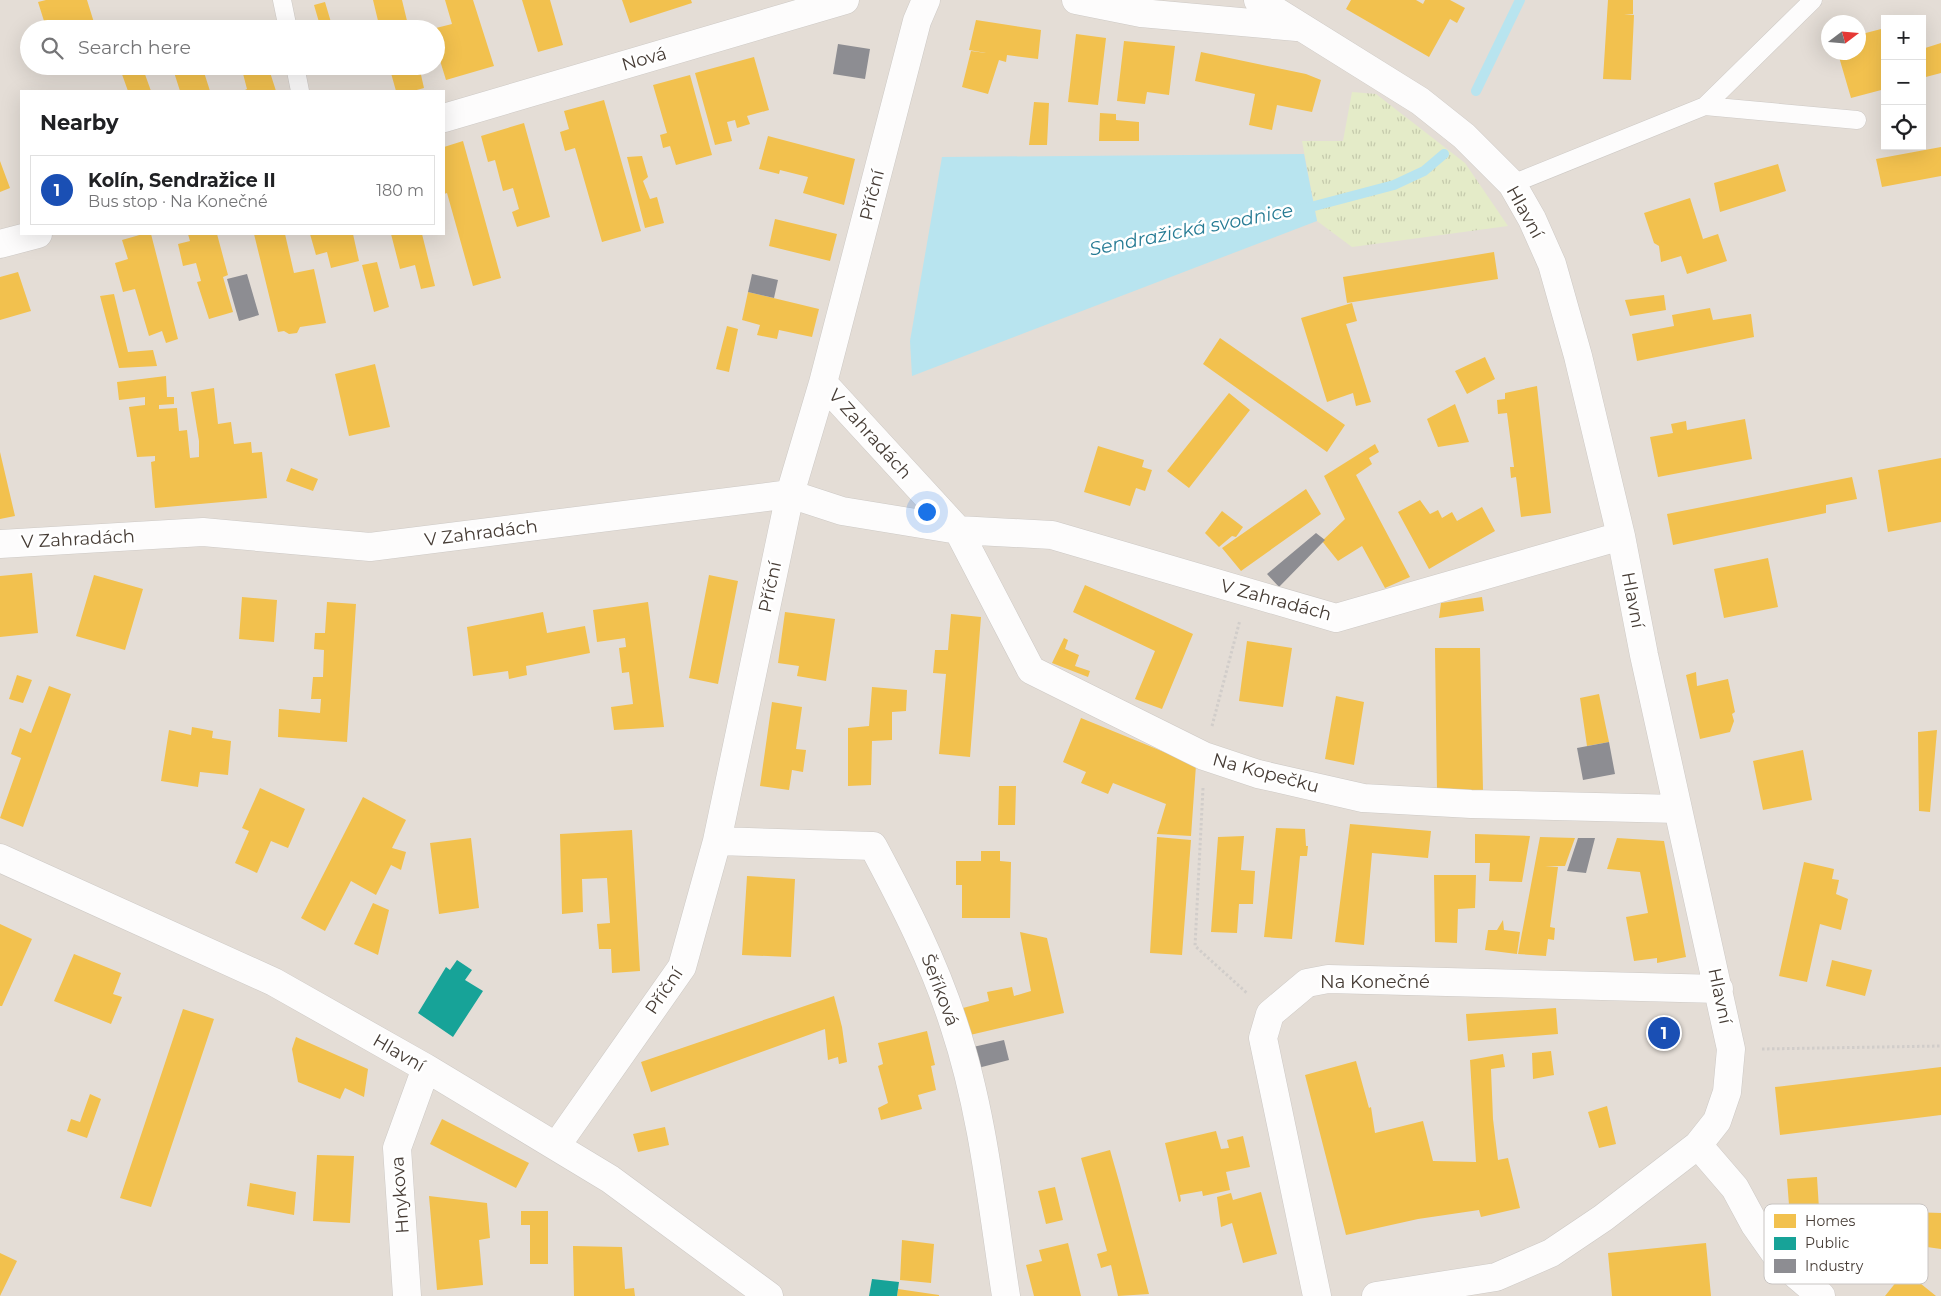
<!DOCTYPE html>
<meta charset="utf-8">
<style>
:root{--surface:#fff;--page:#f2f2f2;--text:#202124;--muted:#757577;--line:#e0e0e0;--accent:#2563eb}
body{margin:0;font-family:Montserrat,sans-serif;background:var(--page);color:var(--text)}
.controls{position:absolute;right:15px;top:15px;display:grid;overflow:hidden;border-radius:0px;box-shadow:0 5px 20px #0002}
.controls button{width:45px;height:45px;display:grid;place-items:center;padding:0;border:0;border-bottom:1px solid var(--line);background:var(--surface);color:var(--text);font:25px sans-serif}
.compass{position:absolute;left:1821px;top:15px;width:45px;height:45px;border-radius:50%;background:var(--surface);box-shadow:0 5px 20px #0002;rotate:74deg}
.you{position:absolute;left:926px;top:511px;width:18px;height:18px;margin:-12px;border:4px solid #fff;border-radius:50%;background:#1a73e8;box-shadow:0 0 0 8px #1a73e833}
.badge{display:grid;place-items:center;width:32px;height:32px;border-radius:50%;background:var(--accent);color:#fff;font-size:16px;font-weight:700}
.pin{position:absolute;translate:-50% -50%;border:2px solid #fff;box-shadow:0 1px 5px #0006}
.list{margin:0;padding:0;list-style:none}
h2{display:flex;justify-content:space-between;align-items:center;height:65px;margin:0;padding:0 20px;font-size:21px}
h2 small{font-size:16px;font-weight:400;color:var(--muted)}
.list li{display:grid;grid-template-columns:32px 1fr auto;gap:15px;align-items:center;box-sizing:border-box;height:70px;margin:0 10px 10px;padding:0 10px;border:1px solid var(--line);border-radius:0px}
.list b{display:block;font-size:19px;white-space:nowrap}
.list p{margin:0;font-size:16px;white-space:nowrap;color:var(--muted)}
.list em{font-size:16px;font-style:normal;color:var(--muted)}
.icon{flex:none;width:28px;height:28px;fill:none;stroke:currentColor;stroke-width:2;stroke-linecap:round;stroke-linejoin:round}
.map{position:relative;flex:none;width:1941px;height:1296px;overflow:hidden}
.search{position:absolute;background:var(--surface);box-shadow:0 5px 20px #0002;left:20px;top:20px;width:425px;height:55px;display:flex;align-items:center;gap:12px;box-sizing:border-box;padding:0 18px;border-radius:28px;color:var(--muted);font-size:19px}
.panel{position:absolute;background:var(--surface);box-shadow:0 5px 20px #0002;left:20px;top:90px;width:425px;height:145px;border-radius:0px}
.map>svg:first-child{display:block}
.residential{fill:#e4ddd6;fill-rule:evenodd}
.park{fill:url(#park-tufts)}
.water{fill:#b8e4ef}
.homes{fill:#f2c14e}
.public{fill:#17a398}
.industry{fill:#8d8d92}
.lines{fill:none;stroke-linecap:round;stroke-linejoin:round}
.stream{stroke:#b8e4ef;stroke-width:10}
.service-casing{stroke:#cdc9c5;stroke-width:19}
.minor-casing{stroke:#cdc9c5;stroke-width:29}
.path{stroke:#d1cdca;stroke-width:3;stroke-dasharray:2.5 2.5;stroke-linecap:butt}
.service{stroke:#fdfcfc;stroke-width:18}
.minor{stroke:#fdfcfc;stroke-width:28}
.labels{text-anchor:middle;stroke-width:5;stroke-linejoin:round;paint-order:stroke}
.street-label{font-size:18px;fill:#463c35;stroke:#fff}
.water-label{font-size:19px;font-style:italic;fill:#267b94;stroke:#fff}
.key{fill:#fff;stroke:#c8c4c2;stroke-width:1}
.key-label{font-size:14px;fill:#463c35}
</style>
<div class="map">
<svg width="1941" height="1296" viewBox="0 0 1941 1296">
<defs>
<pattern id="park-tufts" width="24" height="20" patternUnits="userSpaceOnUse" patternTransform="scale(1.25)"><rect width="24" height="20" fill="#e4ebc8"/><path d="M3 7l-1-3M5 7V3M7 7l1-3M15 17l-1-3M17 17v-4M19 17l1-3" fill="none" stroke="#c5caac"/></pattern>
</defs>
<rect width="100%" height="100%" fill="#f0ede9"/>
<!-- residential -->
<path class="residential" d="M0,0H1941V1296H0ZM1885,19H1922V146H1885ZM1828,22H1858V52H1828ZM29,29H436V66H29ZM21,91H444V234H21Z"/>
<!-- park -->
<path class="park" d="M1352,92L1376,94L1465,163L1508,226L1352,247L1317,221L1302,141H1343Z"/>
<!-- water -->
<path class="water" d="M1304,154L1317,221L912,376L910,341L942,157Z"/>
<!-- homes -->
<path class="homes" d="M46,0H87L96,29H39L41,22L44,21L38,2Z
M373,0H402L409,29H380Z
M445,0H473L494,66L446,80L438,54L443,52L441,43L436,44V28L452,24Z
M522,0H550L563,45L538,52Z
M622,0H691L692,3L630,23Z
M1351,0H1416L1423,4L1425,0H1450L1465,8L1457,23L1450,19L1429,57L1346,9Z
M1608,0H1633V14H1624L1634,15L1631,80L1603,79Z
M325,2L333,29H321L314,5Z
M976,20L1041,30L1038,59L1007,55L1006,62L999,60L988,94L962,87L971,51L986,53L969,50Z
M1885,28V89L1851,98L1839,57L1861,51L1858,35Z
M1076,34L1106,38L1098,105L1068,102Z
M1124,41L1175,46L1169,95L1147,92L1145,104L1117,101Z
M1941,43V73L1922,78V49Z
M1201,52L1306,74L1321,80L1312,112L1277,105L1272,130L1249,125L1255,94L1195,81Z
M754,57L769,110L747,116L750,124L737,128L735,120L727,122L732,141L715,145L695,73Z
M119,66H142L151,91H128Z
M172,66H202L210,91H180Z
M241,66H268L276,91H243L247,89Z
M389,66H419L424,88L413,91H396Z
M690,75L712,155L676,165L670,146L663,148L660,135L667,133L653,85Z
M604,100L641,231L602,242L575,148L565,151L560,132L569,129L564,111Z
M1034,102L1049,103L1047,145H1029Z
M1100,113L1116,114V120L1139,122V141H1099Z
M524,123L550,217L517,227L512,212L519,209L513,188L503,191L495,160L488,162L481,136Z
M768,136L855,159L844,205L803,193L808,177L780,170L779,174L759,169Z
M463,141L501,278L473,286L447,193L444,194V147Z
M1941,147V176L1882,187L1876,159Z
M642,156L648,177L643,181L650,199L657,197L664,223L645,228L627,157Z
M0,161L10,188L0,192Z
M1778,164L1786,191L1720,212L1714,183Z
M1690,198L1703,239L1718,234L1727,261L1687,274L1681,256L1661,262L1659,246L1654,243L1644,213Z
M775,219L837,234L830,261L769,246Z
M143,234H151L178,339L166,343L162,331L149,336L135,289L123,292L115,263L128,259L122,240Z
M188,234H217L228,275L223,277L233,312L209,319L197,282L201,281L196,263L183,266L178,244L190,241Z
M254,234H285L294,273L314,269L326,323L300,327L297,333L289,334L284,331L278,332Z
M310,234H353L359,261L331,268L327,252L316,255Z
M391,234H422L435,286L421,289L415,265L400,269Z
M1494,252L1498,279L1347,303L1343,277Z
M377,262L389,307L374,312L362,265Z
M18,272L31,311L0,320V277Z
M748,292L819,309L812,337L779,330L777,339L757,335L760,325L742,320Z
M114,294L128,352L153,350L157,366L119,368L100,296Z
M1664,295L1666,310L1630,316L1625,300Z
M1352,303L1357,321L1346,324L1371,402L1356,406L1353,393L1327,402L1301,318Z
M1710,308L1713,320L1751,314L1754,337L1637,361L1632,334L1674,326L1672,315Z
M727,326L738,329L729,372L716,369Z
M1220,338L1345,425L1327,452L1203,364Z
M1485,357L1495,379L1467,394L1455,371Z
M375,364L390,427L349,436L335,374Z
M166,376L167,397H174V404L159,405V409L177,408L179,431L187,430L190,458L199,457V441L191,392L214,388L218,424L231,422L234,444L251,442L252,453L262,452L267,498L155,508L151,462L155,461V456L137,457L129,407L145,405V397L119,400L117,382Z
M1537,386L1551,513L1521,517L1516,477L1511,478L1510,467H1514L1507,413L1498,414L1497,400L1505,399V393Z
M1229,393L1250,410L1189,488L1167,471Z
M1455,404L1469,442L1438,447L1427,419Z
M1745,419L1752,459L1658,477L1650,437L1673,433L1671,424L1686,421L1687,430Z
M1375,444L1379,452L1369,458L1372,464L1356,475L1410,577L1385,588L1362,546L1338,561L1322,541L1345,519L1324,476Z
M1098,446L1144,460L1142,467L1152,470L1145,491L1136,488L1130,506L1084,492Z
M0,452L15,516L0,519Z
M1941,458V522L1888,532L1878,470Z
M291,468L318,479L313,491L286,481Z
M1852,477L1857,499L1826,505V513L1673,545L1667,514Z
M1306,489L1321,514L1241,571L1222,548Z
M1420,500L1430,514L1438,510L1442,518L1452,512L1457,521L1482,507L1495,531L1429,569L1398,512Z
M1222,511L1243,527L1236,537L1232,536L1219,547L1205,533Z
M1768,558L1778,607L1724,618L1714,569Z
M32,573L38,633L0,637V576Z
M94,575L143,589L125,650L76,636Z
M709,575L738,581L718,684L689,678Z
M1085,585L1193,634L1162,709L1135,699L1155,651L1073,612Z
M242,597L277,600L274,642L239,639Z
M1482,597L1484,611L1439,618L1441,603Z
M327,602L356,604L347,742L278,737L279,709L320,713L321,699H311L313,677H323L324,650L314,649L315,633H325Z
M648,602L664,727L614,730L611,707L633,704L629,672L622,673L619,648L626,647L625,638L597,642L593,610Z
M543,612L547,633L585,626L590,653L526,666L527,675L509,679L508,671L473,676L467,627Z
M785,612L835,619L826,681L797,676L799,666L778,663Z
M951,614L981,617L970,757L939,754L946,674L933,673L935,650H948Z
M1064,638L1068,640L1065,649L1079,655L1075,666L1090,671L1088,677L1052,663Z
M1247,641L1292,648L1283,707L1239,701Z
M1435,648H1480L1483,790L1437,791Z
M1696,672L1697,686L1728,679L1735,712L1732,714L1734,721L1730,732L1700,739L1686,675Z
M17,675L32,680L23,703L9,699Z
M49,686L71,694L23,827L0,818L21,758L11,754L20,728L31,733Z
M872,687L907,690L906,711L892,712V740L872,741L871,785L848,786V728L869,726Z
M1599,694L1609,742L1587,746L1580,698Z
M1336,696L1364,702L1354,765L1325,759Z
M772,702L802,707L796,749L806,750L803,772L792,770L789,790L760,786Z
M1081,718L1196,765L1191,836L1157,834L1166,804L1113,783L1108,794L1081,783L1086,772L1063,762Z
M192,727L213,731L212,738L231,741L228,775L200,772L198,787L161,781L169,730L191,735Z
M1937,730L1930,812L1919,811L1918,732Z
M1803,750L1812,800L1763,810L1753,761Z
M999,786H1016L1015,825H998Z
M260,788L305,809L288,848L271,841L257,873L235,863L249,831L242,828Z
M363,797L406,820L392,848L406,852L401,870L391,865L376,895L351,881L325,931L301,918Z
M1350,824L1431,831L1428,858L1372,853L1364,945L1335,942Z
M1276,828L1305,829L1306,846H1308L1307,856H1300L1292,939L1264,937Z
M632,830L640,971L612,973L611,949H599L597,924L610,923L607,878L582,879L583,912L562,914L560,834Z
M1475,834L1530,836L1522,882L1489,881L1490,863H1475Z
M1244,836L1241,870L1255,871L1253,904H1239L1237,933L1211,932L1218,837Z
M1157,837L1191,840L1182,955L1150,953Z
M1540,837L1575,838L1565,866H1545L1558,867L1550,927L1555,928L1554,940L1548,939L1546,956L1518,954Z
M471,838L479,908L439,914L430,843Z
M1617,838L1664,841L1686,957L1657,963V958L1634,961L1626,917L1648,913L1640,872L1607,869Z
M981,851H1000V861L1011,862L1010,918H962V885H956V861H981Z
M1804,862L1834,869L1832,879L1839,880L1836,894L1848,899L1841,930L1820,924L1807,982L1779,976Z
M1434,875H1476L1475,908L1458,909L1457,943L1435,942Z
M747,876L795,879L791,957L742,955Z
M373,903L389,910L378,955L354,944Z
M1503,920L1504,930L1520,932L1517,954L1485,950L1488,930H1497Z
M0,924L32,939L2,1006H0Z
M1020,932L1047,938L1064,1013L970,1035L963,1008L989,1001L987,992L1012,987L1014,996L1031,991Z
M74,954L121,973L113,994L122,997L111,1024L54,1001Z
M1832,960L1872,970L1865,996L1826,986Z
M834,996L842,1027L847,1062L839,1064L838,1057L828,1060L825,1029L651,1092L641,1062Z
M1556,1008L1558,1034L1468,1041L1466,1014Z
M183,1009L214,1019L151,1207L120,1198Z
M927,1031L935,1065L931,1066L936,1090L918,1095L922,1109L881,1120L878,1108L888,1103L878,1066L883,1064L878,1043Z
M296,1037L368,1069L364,1097L345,1088L340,1099L298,1082L292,1049Z
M1551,1051L1554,1075L1533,1079L1532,1053Z
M1503,1054L1505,1067L1491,1069L1493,1119L1498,1160L1508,1158L1520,1208L1481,1217L1479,1210L1418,1219L1346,1235L1305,1075L1356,1061L1369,1108L1371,1107L1375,1133L1423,1121L1433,1161L1476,1162L1470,1060Z
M1941,1067V1115L1780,1135L1775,1087Z
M90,1094L101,1099L87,1138L67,1131L71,1119L80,1122Z
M1607,1106L1616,1144L1599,1148L1588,1112Z
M442,1119L529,1163L516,1188L430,1144Z
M665,1127L669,1145L638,1152L633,1134Z
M1216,1131L1221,1149L1229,1148L1227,1140L1243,1136L1250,1167L1226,1172L1230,1190L1203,1196L1202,1191L1180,1195L1181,1201L1179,1202L1165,1143Z
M1110,1150L1120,1185L1149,1294L1118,1296L1111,1265L1101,1268L1097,1254L1107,1251L1081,1158Z
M317,1155L354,1156L350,1223L313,1221Z
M1817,1177L1819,1209L1826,1210V1217L1822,1219L1823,1240L1792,1244L1787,1179Z
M250,1183L296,1192L294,1215L247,1206Z
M1055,1187L1063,1220L1046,1224L1038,1191Z
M1261,1192L1277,1254L1243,1263L1232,1223L1221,1227L1217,1197L1231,1193L1233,1200Z
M429,1196L487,1203L490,1238L479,1240L483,1285L437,1290Z
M1847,1210L1941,1213V1249L1913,1245L1846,1243Z
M521,1211H548V1264H530V1225H521Z
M902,1240L934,1244L931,1283L900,1280Z
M1068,1243L1081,1296H1034L1026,1265L1042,1261L1039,1250Z
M1706,1243L1711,1296H1612L1608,1253Z
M573,1246L622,1247L625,1289L634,1288L635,1296H574Z
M0,1253L17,1261L0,1296Z
M1905,1271L1936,1296H1885Z
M898,1289L939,1295V1296H897Z"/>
<!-- public -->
<path class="public" d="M457,960L472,970L465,980L483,991L453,1037L418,1013L446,967L450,970Z
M872,1279L899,1282L897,1296H869Z"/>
<!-- industry -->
<path class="industry" d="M838,44L870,49L865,79L833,74Z
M247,274L259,315L239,321L227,279Z
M752,274L778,280L774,298L748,292Z
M1316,533L1325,540L1279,587L1267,574Z
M1609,742L1615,774L1583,780L1577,748Z
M1578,838H1595L1586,873L1567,871Z
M1004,1040L1009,1060L978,1068L973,1047Z"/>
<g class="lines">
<!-- stream -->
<path class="stream" d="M1476,91L1520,0
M1303,209L1394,185L1424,171L1444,154"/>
<!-- service casing -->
<g class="service-casing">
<path id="service" d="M282,0L288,29
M295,66L300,91
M1705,106L1813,0
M1512,184L1705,106L1857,120"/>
</g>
<!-- minor casing -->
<g class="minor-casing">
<path id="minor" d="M1076,0L1141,13L1297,27
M1258,0L1420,101L1464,136L1512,184L1532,219L1552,264L1578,356L1621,536L1644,655L1731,1049L1727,1092L1717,1121L1698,1145L1603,1218L1551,1253L1496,1277L1376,1296
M444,118L845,0
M0,244L38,234
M823,383L958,530L1031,670L1204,756L1258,774L1363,798L1471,804L1678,809
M0,544L203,532L370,547L790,494L842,511L958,530L1052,535L1336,618L1621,536
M717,841L873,846C904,904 934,962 954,1025C983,1112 992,1205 1006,1296
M0,858L274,982L426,1068L610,1179L769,1296
M557,1145L682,967L717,841L790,494L823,383L917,21L926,0
M1698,1145L1735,1188L1755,1225L1781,1262L1821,1296
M407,1296L397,1148L426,1068
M1317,1296L1263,1038L1270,1014L1307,983L1328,979L1719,989"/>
</g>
<!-- path -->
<path class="path" d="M1212,726L1240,620
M1203,788L1195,946L1248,994
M1762,1049L1941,1046"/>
<!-- service -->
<use href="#service" class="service"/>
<!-- minor -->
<use href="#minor" class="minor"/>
</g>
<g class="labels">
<!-- street labels -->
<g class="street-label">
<text transform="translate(644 59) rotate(-16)" y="6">Nová</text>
<text transform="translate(872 195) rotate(-76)" y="6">Příční</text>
<text transform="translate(1525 212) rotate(61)" y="6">Hlavní</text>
<text transform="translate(870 434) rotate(48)" y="6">V Zahradách</text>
<text transform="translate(481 533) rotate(-7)" y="6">V Zahradách</text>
<text transform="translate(78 539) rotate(-3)" y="6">V Zahradách</text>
<text transform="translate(770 587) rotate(-78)" y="6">Příční</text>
<text transform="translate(1276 600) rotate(15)" y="6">V Zahradách</text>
<text transform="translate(1633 600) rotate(79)" y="6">Hlavní</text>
<text transform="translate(1266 773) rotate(15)" y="6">Na Kopečku</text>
<text x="1375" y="988">Na Konečné</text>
<text transform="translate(940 990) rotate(69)" y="6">Šeříková</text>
<text transform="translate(664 991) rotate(-56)" y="6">Příční</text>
<text transform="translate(1720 996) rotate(78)" y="6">Hlavní</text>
<text transform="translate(399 1053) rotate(30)" y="6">Hlavní</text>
<text transform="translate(400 1195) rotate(-94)" y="6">Hnykova</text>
</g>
<!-- water labels -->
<g class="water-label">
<text transform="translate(1191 229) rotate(-11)" y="7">Sendražická svodnice</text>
</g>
</g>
<!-- legend -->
<rect x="1764" y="1204" width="164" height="80" rx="8" class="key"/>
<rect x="1774" y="1214" width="22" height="14" fill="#f2c14e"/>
<rect x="1774" y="1237" width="22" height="13" fill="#17a398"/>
<rect x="1774" y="1259" width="22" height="14" fill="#8d8d92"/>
<g class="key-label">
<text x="1805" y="1226">Homes</text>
<text x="1805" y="1248">Public</text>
<text x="1805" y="1271">Industry</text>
</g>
</svg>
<div class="controls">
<button>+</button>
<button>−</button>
<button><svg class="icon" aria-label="locate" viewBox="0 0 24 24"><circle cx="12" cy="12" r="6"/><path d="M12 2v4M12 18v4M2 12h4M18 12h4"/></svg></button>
</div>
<svg class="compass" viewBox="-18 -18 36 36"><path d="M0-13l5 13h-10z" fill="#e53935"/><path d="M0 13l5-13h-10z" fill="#757577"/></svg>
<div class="you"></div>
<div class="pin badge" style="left:1664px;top:1033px;background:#1a4fb4">1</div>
<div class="search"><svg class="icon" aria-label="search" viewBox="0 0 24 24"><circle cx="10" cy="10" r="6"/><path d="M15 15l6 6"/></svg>Search here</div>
<section class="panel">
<h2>Nearby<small></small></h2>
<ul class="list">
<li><span class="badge" style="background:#1a4fb4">1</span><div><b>Kolín, Sendražice II</b><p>Bus stop · Na Konečné</p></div><em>180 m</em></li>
</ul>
</section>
</div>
